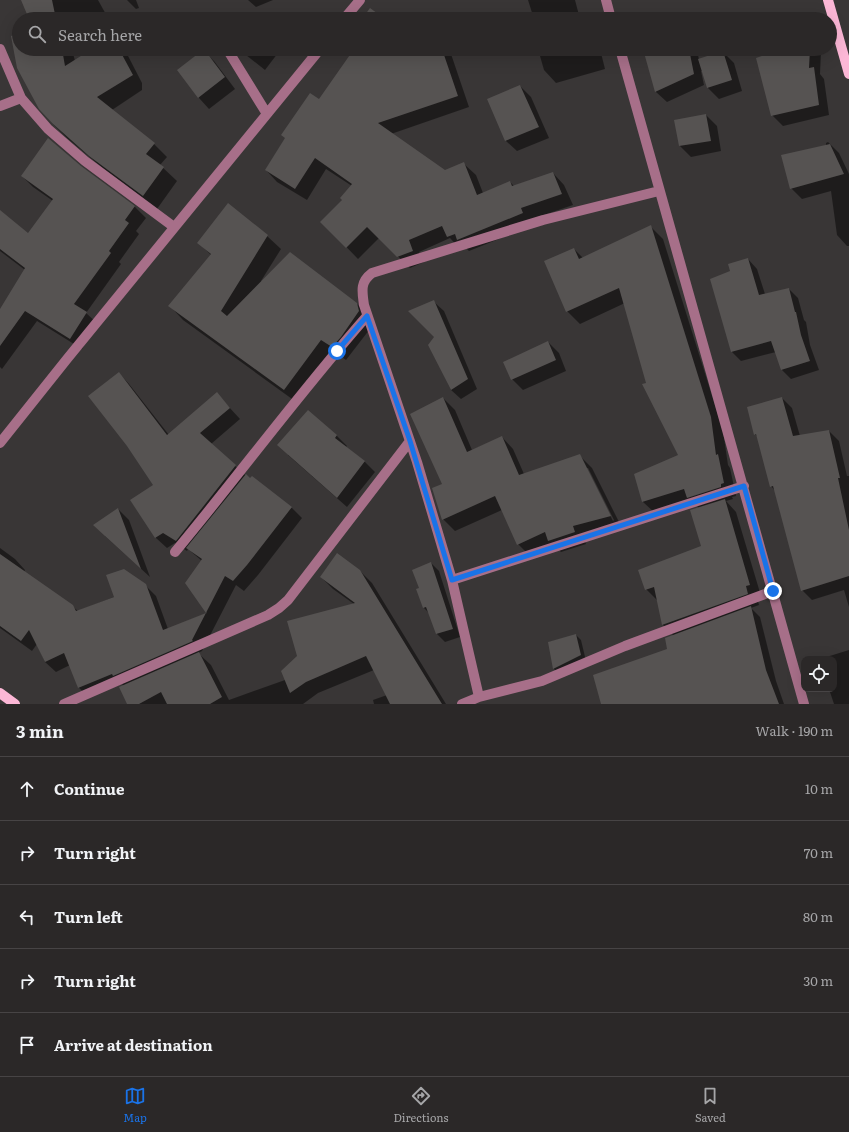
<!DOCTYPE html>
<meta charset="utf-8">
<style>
:root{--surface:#2b2828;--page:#333030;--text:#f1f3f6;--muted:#a6a6a8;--line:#474445;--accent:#1a73e8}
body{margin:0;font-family:Literata,serif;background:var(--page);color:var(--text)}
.controls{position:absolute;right:12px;bottom:12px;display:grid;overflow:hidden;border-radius:8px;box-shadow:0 4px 16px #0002}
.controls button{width:36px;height:36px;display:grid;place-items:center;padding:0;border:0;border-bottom:1px solid var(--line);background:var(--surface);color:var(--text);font:20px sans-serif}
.stop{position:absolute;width:12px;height:12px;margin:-9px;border:3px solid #1a73e8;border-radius:50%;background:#fff}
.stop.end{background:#1a73e8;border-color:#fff;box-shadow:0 1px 4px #0008}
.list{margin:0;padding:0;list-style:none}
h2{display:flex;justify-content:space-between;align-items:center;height:52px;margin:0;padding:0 16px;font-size:17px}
h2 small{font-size:13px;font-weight:400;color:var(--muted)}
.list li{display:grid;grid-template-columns:26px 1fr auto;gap:12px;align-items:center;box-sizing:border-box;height:64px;padding:0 16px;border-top:1px solid var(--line)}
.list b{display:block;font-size:15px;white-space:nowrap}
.list em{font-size:13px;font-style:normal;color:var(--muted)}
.icon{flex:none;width:22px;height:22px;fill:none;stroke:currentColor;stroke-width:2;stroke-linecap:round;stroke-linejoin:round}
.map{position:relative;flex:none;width:849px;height:704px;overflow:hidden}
.search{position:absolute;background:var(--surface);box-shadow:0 4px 16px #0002;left:12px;right:12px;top:12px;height:44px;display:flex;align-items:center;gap:10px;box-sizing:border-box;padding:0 14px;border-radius:22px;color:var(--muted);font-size:15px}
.sheet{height:372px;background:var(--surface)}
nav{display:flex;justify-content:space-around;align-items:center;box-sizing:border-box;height:56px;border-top:1px solid var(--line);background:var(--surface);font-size:11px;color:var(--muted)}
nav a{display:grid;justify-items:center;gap:2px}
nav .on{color:var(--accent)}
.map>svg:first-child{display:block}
.shadow{fill:#0007;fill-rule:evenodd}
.building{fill:#565352}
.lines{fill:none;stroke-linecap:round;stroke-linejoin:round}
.minor{stroke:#a76f89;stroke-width:10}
.major{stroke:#fcb7d6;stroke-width:10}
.route{stroke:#1a73e8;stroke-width:5}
</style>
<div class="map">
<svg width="849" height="704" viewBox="0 0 849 704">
<rect width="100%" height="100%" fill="#393636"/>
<!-- shadow -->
<path class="shadow" d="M22,0H98L108,18L30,19Z
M127,0H136L139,8L136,9Z
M248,0H273L256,7Z
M528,0H575L580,19H534Z
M682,16L685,19H673Z
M19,34V49H72L75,61L95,49H123L126,52L142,83V90L112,110L154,144L167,157L160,165L177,181L157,209L104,169L67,138L53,124L18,68Z
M241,49H281L265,70L246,55Z
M356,49H445L451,54L469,107L391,134L445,171L464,164L476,175L483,193L510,182L514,186L553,173L564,185L573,205L532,219L534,225L469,251L464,246L459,248L450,238L419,252L424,262L410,268L379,238L358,259L325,225L352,186L326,169L307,200L277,182L266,170L319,101Z
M538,49H600L605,69L556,83L544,70Z
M644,49H697L699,60L723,52L734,63L742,91L719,99L708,88L703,71H701L704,85L667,102L656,92Z
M785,49H818L821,51L820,74L824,79L829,115L783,126L772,115Z
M203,50L214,61L235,89L209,109L199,98L178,70Z
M520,86L531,97L549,138L517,151L506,141Z
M706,115L717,126L721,151L691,157L680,146L675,121Z
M828,142L839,153L849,174V246H847L837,235L831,191L802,199L791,188L826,146V143Z
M80,167L135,207L146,218L136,231L139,234L119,262L121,264L86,313L97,323L82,349L37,321L2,369L0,367V311L25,270L0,251V211L28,234L53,201L33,187L22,176Z
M651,227L663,239L723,431L728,465L730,468L736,496L732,497L733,499L726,501L736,512L761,596L757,598L759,605L751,608L760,617L776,681L784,704H602L668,650L674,636L663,625L658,601L646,589L702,547L699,508L693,502L656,514L643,502L635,475L679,456L648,384L625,303L580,324L567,311L574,249L583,258Z
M267,236L281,249L261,281L356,303L371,318L373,325L346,360L336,353L299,404L183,320L170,306L211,255L199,243Z
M748,259L757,269L765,294L789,289L798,298L804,320L806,322L810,345L819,370L791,379L782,370L776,352L741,361L732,352L731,272Z
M434,302L444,311L477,389L461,399L451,390L429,345L435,337Z
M548,342L559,353L566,371L523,390L512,379Z
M119,373L129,384L169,435L217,394L240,419L211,444L246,476L250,479L252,477L292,508L302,518L258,575L244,591L236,585L202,651L198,653L211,665L229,700L285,680L354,604L333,589L321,577L359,570L372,583L446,704H374L373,700L387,695L374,670L318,693L303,704H128L124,686L122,684L89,697L78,687L70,665L56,672L45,662L37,644L32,651L0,628V548L15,559L25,570L24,572L72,606L78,611L145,585L156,596L168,629L207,613L187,583L202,561L188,549L187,551L175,543L167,548L156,538L131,501L154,485Z
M443,398L455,410L472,450L502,437L513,449L524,474L580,456L592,468L622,528L584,538L586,544L561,552L554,545L530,556L518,544L502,510L455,531L443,519ZM586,468H588L614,520L613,521Z
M782,398L792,408L800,436L829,431L839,441L847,476H849V607L844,590L812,600L802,590L776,492L771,486L758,437L755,434L750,415Z
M308,411L337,436L347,446L346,447L365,462L375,472L347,507L288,455Z
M118,509L129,520L150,577L105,536Z
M431,563L439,571L460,637L445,642L437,634L430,614L424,608L420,589Z
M576,635L581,640L586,661L559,674L554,669L549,642Z
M849,650V704H834L829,689H834V659H820Z"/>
<!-- building -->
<path class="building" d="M21,0H52L56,19H29Z
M370,8L385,19H362Z
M19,33V49H62L65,66L92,49H119L133,75L97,97L155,143L146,154L164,167L143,196L89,156L53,124L39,109L17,68L11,36Z
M204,49L225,77L198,98L177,70Z
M354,49H442L458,96L378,123L445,170L464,162L477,195L510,181L512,186L553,172L562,194L521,208L523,213L457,240L455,234L447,237L442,226L409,240L413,251L397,257L367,227L346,248L320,222L342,200L340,198L352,184L315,158L295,189L265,170L285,138L281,135L310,93L319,99Z
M643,49H689L694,74L655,92Z
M782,49H810L809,68L814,67L819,105L771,116L756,58Z
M723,51L732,80L707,88L698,59Z
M520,85L539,127L505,141L487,99Z
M706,114L711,141L679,146L674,120Z
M48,138L81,166L135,206L125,220L129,223L109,251L111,253L74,304L87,312L70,339L25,311L0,346V309L25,268L0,249V210L28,233L53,199L21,176Z
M830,144L844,174L790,189L781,155Z
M228,203L268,235L221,311L227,316L290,252L357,303L359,311L341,337L332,347L321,340L284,390L168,306L211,254L197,243Z
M651,225L711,417L716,455L718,454L724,483L721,484V487L687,498L684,489L642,502L634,474L678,455L642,384L646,383L619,288L566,312L544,261L574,248L579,259Z
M748,258L759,295L789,288L795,312H796L801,335L810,361L781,370L771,341L731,352L710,279L730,271L728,264Z
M434,300L468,379L451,390L428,345L434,337L408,311Z
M548,341L556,360L511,380L503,362Z
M119,372L167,435L217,392L230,408L200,433L236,465L176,541L163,533L155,538L130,500L153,485L127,446L88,396Z
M443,397L467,452L502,436L519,475L580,454L611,516L573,526L575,532L548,541L545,532L517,545L495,496L442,520L432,488L442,484L410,414Z
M782,397L793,436L829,430L840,478H838L849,530V576L801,591L773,486L770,487L756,434L754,435L747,407Z
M308,410L337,435L335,438L365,461L337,498L277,445Z
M246,474L250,478L252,476L292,507L247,565L233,581L225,576L192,640L193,641L113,676L112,674L78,688L64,653L45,662L29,630L21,641L0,626V554L73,605L76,611L114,597L106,575L124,569L146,584L163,630L206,613L185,583L202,559L186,548Z
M725,499L750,585L746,586L748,594L662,625L654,587L645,590L638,570L701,546L690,510Z
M118,508L141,569L93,525Z
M337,553L360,570L442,704H390L366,656L306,682L290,693L281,671L297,656L287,621L355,603L320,577Z
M431,562L453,629L436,634L426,607L423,608L416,589L419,588L412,570Z
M751,606L766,670L779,704H601L593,675L667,649L665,638Z
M576,634L581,655L553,669L548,642Z
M199,652L222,697L210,704H167L161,692L139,704H127L119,687Z"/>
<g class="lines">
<!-- minor -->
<path class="minor" d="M606,0L611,19
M344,19L360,0
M0,49L21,98L48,129L85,161L174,227
M227,49L267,114
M620,49L804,704
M0,106L21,98
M0,443L67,359L320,49
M175,552C240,474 300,392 367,316
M452,580L744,486
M479,697L452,580L417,462L364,305C362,291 360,282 372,273L543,220L659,191
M64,704L268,615L279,608L288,600L410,441
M462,704L479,697L542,681L625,646L773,591"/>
<!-- major -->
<path class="major" d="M828,0L849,74
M0,693L15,704"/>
</g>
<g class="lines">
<!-- route -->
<path class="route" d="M337,351L367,316L410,441L452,580L744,486L773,591"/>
</g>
</svg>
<div class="controls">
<button><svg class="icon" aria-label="locate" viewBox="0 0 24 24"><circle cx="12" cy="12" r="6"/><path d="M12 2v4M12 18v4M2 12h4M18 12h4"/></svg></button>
</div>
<div class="stop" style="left:337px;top:351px"></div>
<div class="stop end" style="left:773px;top:591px"></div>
<div class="search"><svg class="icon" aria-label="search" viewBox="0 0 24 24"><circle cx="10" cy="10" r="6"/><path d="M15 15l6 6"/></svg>Search here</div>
</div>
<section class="sheet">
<h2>3 min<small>Walk · 190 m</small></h2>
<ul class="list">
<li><svg class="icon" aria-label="ahead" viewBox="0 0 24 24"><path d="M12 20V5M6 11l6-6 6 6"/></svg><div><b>Continue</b></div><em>10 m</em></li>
<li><svg class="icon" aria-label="right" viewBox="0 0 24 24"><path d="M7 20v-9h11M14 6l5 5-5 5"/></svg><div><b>Turn right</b></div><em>70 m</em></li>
<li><svg class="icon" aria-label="left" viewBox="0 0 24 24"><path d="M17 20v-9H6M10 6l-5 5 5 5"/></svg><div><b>Turn left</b></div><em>80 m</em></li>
<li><svg class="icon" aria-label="right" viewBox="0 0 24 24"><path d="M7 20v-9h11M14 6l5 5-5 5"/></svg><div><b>Turn right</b></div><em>30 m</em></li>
<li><svg class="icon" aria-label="arrive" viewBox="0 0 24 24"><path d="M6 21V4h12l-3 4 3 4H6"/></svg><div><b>Arrive at destination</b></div></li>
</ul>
</section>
<nav>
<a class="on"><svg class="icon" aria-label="map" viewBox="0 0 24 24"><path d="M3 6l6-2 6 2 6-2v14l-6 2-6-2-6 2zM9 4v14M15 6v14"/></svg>Map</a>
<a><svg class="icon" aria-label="directions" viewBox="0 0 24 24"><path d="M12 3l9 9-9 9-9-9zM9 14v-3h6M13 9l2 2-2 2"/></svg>Directions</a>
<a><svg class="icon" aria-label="saved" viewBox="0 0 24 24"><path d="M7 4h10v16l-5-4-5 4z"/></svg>Saved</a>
</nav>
